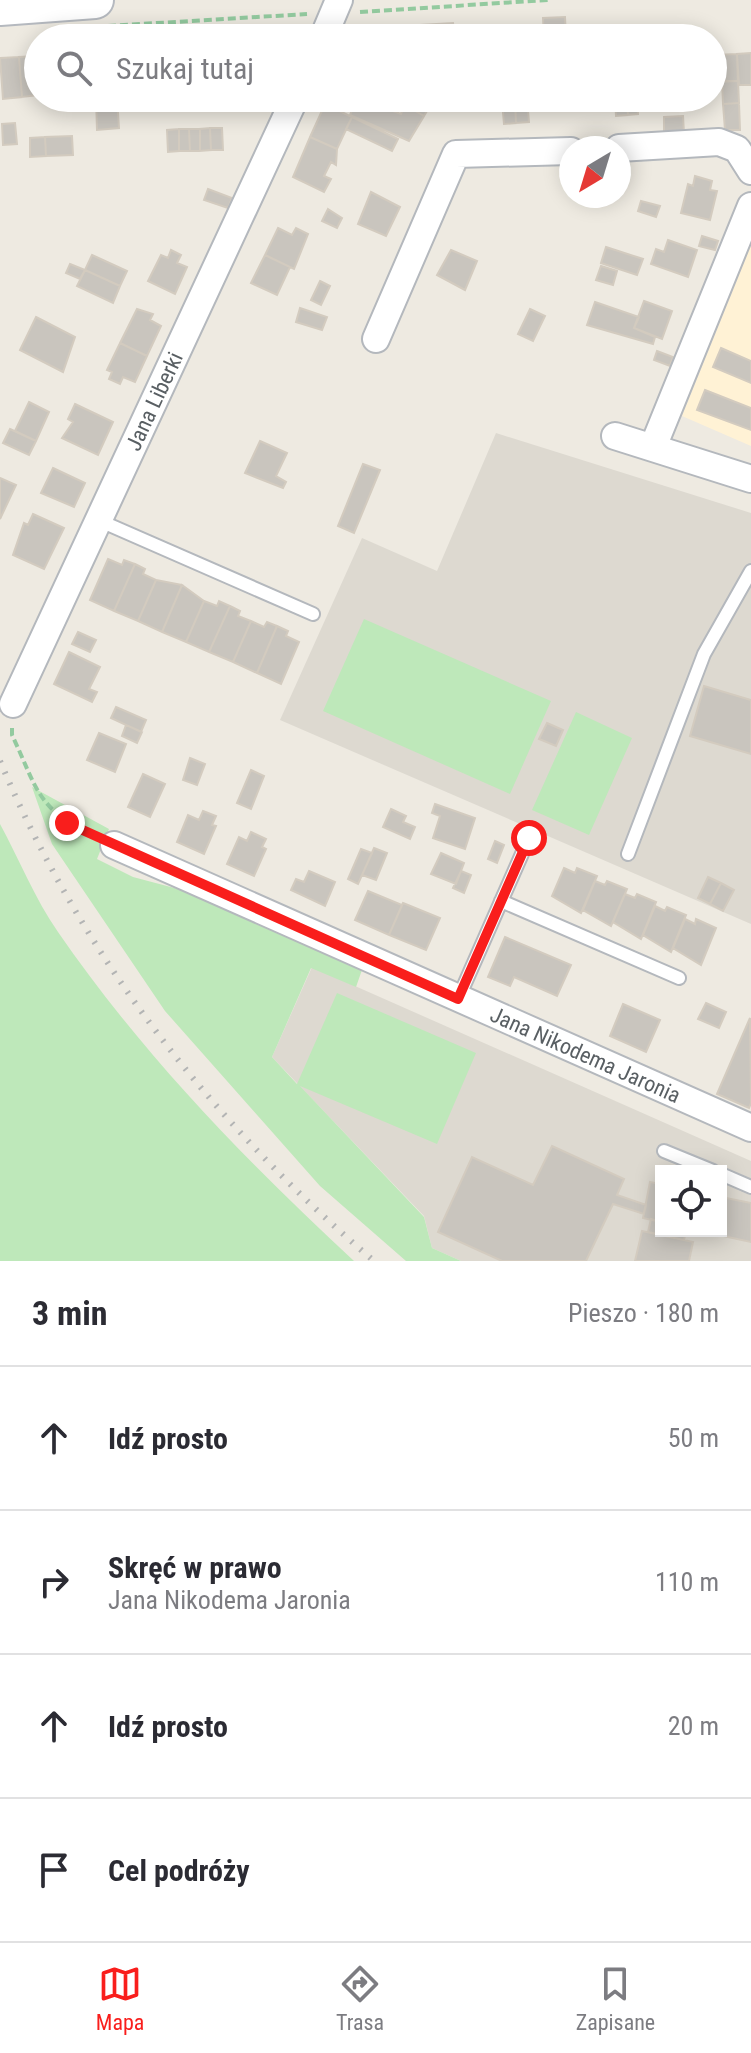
<!DOCTYPE html>
<html lang="pl">
<meta charset="utf-8">
<style>
:root{--surface:#fff;--page:#f7f7f7;--text:#2b2b33;--muted:#7c7c81;--line:#e1e1e2;--accent:#f91e1c}
body{margin:0;font-family:"Roboto Condensed",sans-serif;background:var(--page);color:var(--text)}
.controls{position:absolute;right:24px;bottom:24px;display:grid;overflow:hidden;border-radius:0px;box-shadow:0 4px 20px #0003}
.controls button{width:72px;height:72px;display:grid;place-items:center;padding:0;border:0;border-bottom:2px solid var(--line);background:var(--surface);color:var(--text);font:40px sans-serif}
.compass{position:absolute;left:559px;top:136px;width:72px;height:72px;border-radius:50%;background:var(--surface);box-shadow:0 4px 20px #0003;rotate:218deg}
.stop{position:absolute;width:24px;height:24px;margin:-18px;border:6px solid #f91e1c;border-radius:50%;background:#fff}
.stop.end{background:#f91e1c;border-color:#fff;box-shadow:0 2px 8px #0008}
.list{margin:0;padding:0;list-style:none}
h2{display:flex;justify-content:space-between;align-items:center;height:104px;margin:0;padding:0 32px;font-size:34px}
h2 small{font-size:26px;font-weight:400;color:var(--muted)}
.list li{display:grid;grid-template-columns:52px 1fr auto;gap:24px;align-items:center;box-sizing:border-box;height:144px;padding:0 32px;border-top:2px solid var(--line)}
.list b{display:block;font-size:30px;white-space:nowrap}
.list p{margin:0;font-size:26px;white-space:nowrap;color:var(--muted)}
.list em{font-size:26px;font-style:normal;color:var(--muted)}
.icon{flex:none;width:44px;height:44px;fill:none;stroke:currentColor;stroke-width:2;stroke-linecap:round;stroke-linejoin:round}
.map{position:relative;flex:none;width:751px;height:1261px;overflow:hidden}
.search{position:absolute;background:var(--surface);box-shadow:0 4px 20px #0003;left:24px;right:24px;top:24px;height:88px;display:flex;align-items:center;gap:20px;box-sizing:border-box;padding:0 28px;border-radius:44px;color:var(--muted);font-size:30px}
.sheet{height:680px;background:var(--surface)}
nav{display:flex;justify-content:space-around;align-items:center;box-sizing:border-box;height:112px;border-top:2px solid var(--line);background:var(--surface);font-size:22px;color:var(--muted)}
nav a{display:grid;justify-items:center;gap:4px}
nav .on{color:var(--accent)}
.map>svg:first-child{display:block}
.commercial{fill:#fff2d5}
.education{fill:#ddd9d0;fill-rule:evenodd}
.green{fill:#bee8ba}
.building{fill:#c9c5be;stroke:#d3cbbf;stroke-width:2}
.lines{fill:none;stroke-linecap:round;stroke-linejoin:round}
.lane-casing{stroke:#b4b8bd;stroke-width:16}
.street-casing{stroke:#b4b8bd;stroke-width:30}
.secondary-casing{stroke:#b5b9bf;stroke-width:40}
.path{stroke:#93ca9f;stroke-width:4;stroke-dasharray:8 4;stroke-linecap:butt}
.lane{stroke:#fff;stroke-width:12}
.street{stroke:#fff;stroke-width:26}
.secondary{stroke:#fff;stroke-width:36}
.rail{stroke:#b3b4b4;stroke-width:6;stroke-dasharray:2 10;stroke-linecap:butt}
.route{stroke:#f91e1c;stroke-width:10}
.labels{text-anchor:middle;stroke-width:8;stroke-linejoin:round;paint-order:stroke}
.street-label{font-size:22px;fill:#595f63;stroke:#fff}
</style>
<div class="map">
<svg width="751" height="1261" viewBox="0 0 751 1261">
<rect width="100%" height="100%" fill="#eeeae1"/>
<!-- commercial -->
<path class="commercial" d="M751,245V446L682,416Z"/>
<!-- education -->
<path class="education" d="M496,433L751,513V924L280,720L362,538L437,571Z
M312,967L751,1161V1261H461L432,1248L424,1216L272,1057ZM661,1171H721V1231H661Z"/>
<!-- green -->
<path class="green" d="M364,619L551,701L510,794L323,711Z
M576,712L632,738L589,835L532,810Z
M32,787L109,829L97,859L133,877L197,894L363,967L356,987L311,968L272,1057L297,1084L337,993L476,1053L437,1144L300,1086L424,1217L432,1248L461,1261H406L320,1186L165,1011L52,844Z
M0,824C19,859 35,899 58,932C142,1054 246,1161 354,1261H0Z"/>
<!-- building -->
<path class="building" d="M565,17L566,38H544L543,18Z
M453,23L455,38H387L386,27Z
M386,27L387,38H350L349,29Z
M751,53V85H739L737,54Z
M737,54L738,81L713,82V55Z
M38,56V95L22,97L19,57Z
M19,57L22,97L3,99L0,58Z
M722,81H738L739,103L723,104Z
M96,98H117L119,128L97,130Z
M357,98L401,114L405,105L424,116L409,141L350,115Z
M410,98H435L424,116L405,105Z
M615,98H627L628,115L616,116Z
M627,98H637L638,114L628,115Z
M515,99H527L529,122L516,123Z
M515,99L516,123L504,124L502,101Z
M739,103L740,130H725L723,104Z
M325,104L352,117L337,149L310,137Z
M683,116L684,133L664,134V117Z
M352,117L398,139L392,151L346,129Z
M15,123L17,144L3,145L2,124Z
M210,128L211,150L200,151V129Z
M210,128H222L223,150H211Z
M179,129V151L168,152L167,130Z
M179,129H189L190,151H179Z
M189,129H200V151H190Z
M72,136L73,155L46,156L45,137Z
M45,137L46,156L30,157V138Z
M310,137L337,149L336,165L331,162L324,176L331,179L324,192L293,177Z
M695,176L712,181L710,190L717,191L710,220L681,213L688,184L693,186Z
M208,189L232,198L228,208L204,200Z
M371,192L400,207L386,236L358,224Z
M641,201L660,206L656,217L638,211Z
M328,209L342,218L337,228L322,221Z
M278,228L292,235L296,228L308,234L294,269L265,255Z
M702,236L718,241L715,250L699,246Z
M668,240L697,250L688,277L651,264L656,249L664,252Z
M606,247L643,259L637,275L601,263Z
M171,250L181,255L177,263L187,267L175,294L148,281L161,255L168,258Z
M451,250L477,261L465,290L437,275Z
M92,255L127,271L120,286L85,270Z
M265,255L290,267L277,295L251,283Z
M70,264L85,270L80,279L66,273Z
M601,266L617,271L613,285L596,280Z
M85,270L120,286L113,303L77,286Z
M320,281L330,286L321,305L311,300Z
M644,301L672,311L662,339L634,328Z
M595,302L639,317L634,328L655,337L653,344L587,325Z
M300,308L327,317L322,330L296,322Z
M137,309L153,314L150,320L161,326L147,356L120,343Z
M530,309L545,316L533,341L518,334Z
M36,317L75,337L63,372L20,350Z
M120,343L147,356L135,382L123,377L120,384L109,379L112,372L107,370Z
M721,348L751,361V383L713,367Z
M657,351L673,357L670,366L654,360Z
M705,390L751,408V430L697,410Z
M29,402L49,412L36,441L15,431Z
M75,404L113,422L98,455L62,438L73,422L68,419Z
M10,429L36,441L29,455L3,443Z
M260,441L287,453L276,476L286,482L283,488L245,473Z
M363,464L380,470L354,533L338,526Z
M53,468L85,483L74,507L41,493Z
M0,478L16,485L0,519Z
M33,514L64,528L44,569L13,555L24,523L28,525Z
M108,559L122,565L124,560L135,564L114,611L90,600Z
M135,564L145,569L143,574L156,580L138,621L114,611Z
M156,580L182,585L162,632L138,621Z
M182,585L204,601L186,642L162,632Z
M204,601L217,606L219,601L230,606L209,652L186,642Z
M230,606L240,611L238,616L251,621L233,662L209,652Z
M251,621L264,627L267,622L277,626L257,673L233,662Z
M277,626L288,631L286,636L299,642L281,684L257,673Z
M78,632L96,640L90,652L72,644Z
M69,652L100,667L89,689L97,692L92,702L54,684Z
M704,686L751,700V754L690,736Z
M116,707L146,720L141,732L111,718Z
M547,723L563,730L556,746L539,739Z
M126,725L142,732L137,743L122,736Z
M99,733L126,744L115,772L87,760Z
M190,758L205,764L197,785L183,780Z
M251,770L264,776L251,809L237,803Z
M143,774L165,784L150,817L128,807Z
M435,804L475,818L465,849L433,838L440,816L432,813Z
M391,809L406,816L403,822L415,827L410,839L383,827Z
M203,811L216,816L212,825L216,826L204,854L177,842L188,815L199,820Z
M251,832L266,839L262,847L266,849L254,876L227,864L239,837L247,841Z
M495,841L504,845L497,863L488,859Z
M374,848L387,853L376,880L362,875Z
M361,849L372,853L358,884L348,879Z
M441,853L464,863L456,884L431,874Z
M564,868L575,873L577,868L597,876L581,913L552,896Z
M309,871L335,882L325,906L291,890L296,879L304,882Z
M461,871L471,875L464,893L453,888Z
M708,877L721,883L710,904L698,898Z
M595,881L605,885L607,881L627,889L611,926L583,910Z
M721,883L734,890L723,911L710,904Z
M368,891L402,905L389,935L355,920Z
M625,894L635,898L637,894L656,902L641,939L613,922Z
M403,903L440,918L426,950L389,935Z
M655,906L665,911L667,907L686,915L671,952L643,935Z
M685,919L695,924L696,919L716,928L701,965L673,948Z
M505,937L571,965L557,996L514,977L510,986L488,977Z
M706,1003L726,1012L719,1028L698,1019Z
M623,1004L660,1020L646,1052L610,1036Z
M750,1018L751,1103L749,1108L717,1094Z
M552,1146L624,1179L617,1195L646,1205L644,1214L613,1204L586,1261H502L438,1232L472,1157L533,1185Z
M650,1182L661,1184V1222L643,1218Z
M721,1197L751,1203V1242L700,1231H721Z
M651,1219L661,1222V1231H686L684,1240L648,1232Z
M642,1231L693,1242L689,1261H635Z"/>
<g class="lines">
<!-- lane casing -->
<g class="lane-casing">
<path id="lane" d="M98,520L313,614
M628,854L704,654L751,571
M501,901L679,978
M458,999L529,838
M664,1151L713,1171
M721,1174L751,1187"/>
</g>
<!-- street casing -->
<g class="street-casing">
<g id="street">
<path d="M323,38L339,0"/>
<path d="M619,148L719,142L737,149L751,171"/>
<path d="M376,339L456,154L571,151"/>
<path d="M615,436L751,479"/>
<path d="M653,447L751,206"/>
<path id="s1" d="M13,704L295,98"/>
<path id="s2" d="M114,845L751,1128"/>
</g>
</g>
<!-- secondary casing -->
<g class="secondary-casing">
<path id="secondary" d="M0,7L95,0"/>
</g>
<!-- path -->
<path class="path" d="M360,12L548,0
M108,26L307,14
M12,728V735C38,790 36,808 94,836"/>
<!-- lane -->
<use href="#lane" class="lane"/>
<!-- street -->
<use href="#street" class="street"/>
<!-- secondary -->
<use href="#secondary" class="secondary"/>
<!-- rail -->
<path class="rail" d="M0,761C83,958 212,1123 374,1261"/>
</g>
<g class="lines">
<!-- route -->
<path class="route" d="M67,823L458,999L529,838"/>
</g>
<g class="labels">
<!-- street labels -->
<g class="street-label">
<text dy="8" stroke="none"><textPath href="#s1" startOffset="334">Jana Liberki</textPath></text>
<text dy="8" stroke="none"><textPath href="#s2" startOffset="516">Jana Nikodema Jaronia</textPath></text>
</g>
</g>
</svg>
<div class="controls">
<button><svg class="icon" aria-label="locate" viewBox="0 0 24 24"><circle cx="12" cy="12" r="6"/><path d="M12 2v4M12 18v4M2 12h4M18 12h4"/></svg></button>
</div>
<svg class="compass" viewBox="-18 -18 36 36"><path d="M0-13l5 13h-10z" fill="#e53935"/><path d="M0 13l5-13h-10z" fill="#7c7c81"/></svg>
<div class="stop" style="left:529px;top:838px"></div>
<div class="stop end" style="left:67px;top:823px"></div>
<div class="search"><svg class="icon" aria-label="search" viewBox="0 0 24 24"><circle cx="10" cy="10" r="6"/><path d="M15 15l6 6"/></svg>Szukaj tutaj</div>
</div>
<section class="sheet">
<h2>3 min<small>Pieszo · 180 m</small></h2>
<ul class="list">
<li><svg class="icon" aria-label="ahead" viewBox="0 0 24 24"><path d="M12 20V5M6 11l6-6 6 6"/></svg><div><b>Idź prosto</b></div><em>50 m</em></li>
<li><svg class="icon" aria-label="right" viewBox="0 0 24 24"><path d="M7 20v-9h11M14 6l5 5-5 5"/></svg><div><b>Skręć w prawo</b><p>Jana Nikodema Jaronia</p></div><em>110 m</em></li>
<li><svg class="icon" aria-label="ahead" viewBox="0 0 24 24"><path d="M12 20V5M6 11l6-6 6 6"/></svg><div><b>Idź prosto</b></div><em>20 m</em></li>
<li><svg class="icon" aria-label="arrive" viewBox="0 0 24 24"><path d="M6 21V4h12l-3 4 3 4H6"/></svg><div><b>Cel podróży</b></div></li>
</ul>
</section>
<nav>
<a class="on"><svg class="icon" aria-label="map" viewBox="0 0 24 24"><path d="M3 6l6-2 6 2 6-2v14l-6 2-6-2-6 2zM9 4v14M15 6v14"/></svg>Mapa</a>
<a><svg class="icon" aria-label="directions" viewBox="0 0 24 24"><path d="M12 3l9 9-9 9-9-9zM9 14v-3h6M13 9l2 2-2 2"/></svg>Trasa</a>
<a><svg class="icon" aria-label="saved" viewBox="0 0 24 24"><path d="M7 4h10v16l-5-4-5 4z"/></svg>Zapisane</a>
</nav>
